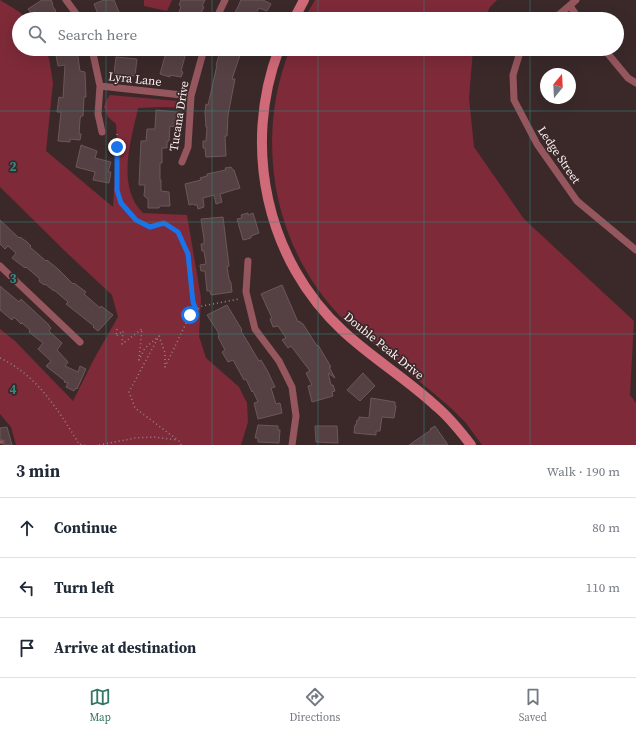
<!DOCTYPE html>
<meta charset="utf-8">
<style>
:root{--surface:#fff;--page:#f6f6f7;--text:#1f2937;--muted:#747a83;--line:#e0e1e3;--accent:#327664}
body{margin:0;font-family:"Source Serif 4",serif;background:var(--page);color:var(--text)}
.compass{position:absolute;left:540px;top:68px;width:36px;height:36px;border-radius:50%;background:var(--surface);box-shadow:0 4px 16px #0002;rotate:18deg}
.stop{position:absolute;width:12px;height:12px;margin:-9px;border:3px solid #1a73e8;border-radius:50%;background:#fff}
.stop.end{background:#1a73e8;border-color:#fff;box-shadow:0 1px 4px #0008}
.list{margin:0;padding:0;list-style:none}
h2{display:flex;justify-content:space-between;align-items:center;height:52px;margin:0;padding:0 16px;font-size:17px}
h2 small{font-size:13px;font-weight:400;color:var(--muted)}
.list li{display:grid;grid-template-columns:26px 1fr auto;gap:12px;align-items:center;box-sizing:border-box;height:60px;padding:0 16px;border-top:1px solid var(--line)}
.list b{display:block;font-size:15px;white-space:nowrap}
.list em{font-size:13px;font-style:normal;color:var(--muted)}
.icon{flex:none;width:22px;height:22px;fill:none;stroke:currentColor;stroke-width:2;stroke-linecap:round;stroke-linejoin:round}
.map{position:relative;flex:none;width:636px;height:445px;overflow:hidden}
.search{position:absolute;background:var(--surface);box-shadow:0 4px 16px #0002;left:12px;right:12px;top:12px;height:44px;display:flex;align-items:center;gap:10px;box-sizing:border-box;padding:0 14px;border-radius:22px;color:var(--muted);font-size:15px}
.sheet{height:232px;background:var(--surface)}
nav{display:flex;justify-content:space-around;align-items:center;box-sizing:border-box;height:56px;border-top:1px solid var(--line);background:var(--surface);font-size:11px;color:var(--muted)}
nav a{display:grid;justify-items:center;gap:2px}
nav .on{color:var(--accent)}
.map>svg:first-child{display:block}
.green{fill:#7e2a39}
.building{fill:#554143;stroke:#6c5759}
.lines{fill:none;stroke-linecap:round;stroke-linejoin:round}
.path{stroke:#968788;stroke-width:1.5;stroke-dasharray:1 3;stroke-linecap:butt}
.lane{stroke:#96565e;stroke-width:3.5}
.street{stroke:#96565e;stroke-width:7}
.secondary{stroke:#d06a78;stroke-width:10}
.route{stroke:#1a73e8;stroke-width:5}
.grid{fill:none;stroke:#338882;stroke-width:1;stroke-opacity:0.55}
.labels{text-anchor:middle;stroke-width:3.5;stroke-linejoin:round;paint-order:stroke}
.street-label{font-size:12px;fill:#fcf0f1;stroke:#3b292a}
.grid-label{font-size:13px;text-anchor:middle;font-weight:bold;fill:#338882;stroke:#3b292a;stroke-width:3.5;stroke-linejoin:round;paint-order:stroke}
</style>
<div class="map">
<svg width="636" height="445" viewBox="0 0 636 445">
<rect width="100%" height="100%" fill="#3b292a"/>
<!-- green -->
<path class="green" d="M0,0L21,13L25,19H19V49H43L49,58L53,83L46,151L113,207L117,138L116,124L108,117L104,107L107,99L110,95L178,101L184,108L164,107L138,108C131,141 116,186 143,213L187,215L201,298L199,336L206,358L239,387L247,403L248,422L241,445H16L11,427L0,414V329L15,341L73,401L94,359L118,317L112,295L68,254L0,187Z
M144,0H172L167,11L144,6Z
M315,0H497L490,7L484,19H304Z
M290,49H473L469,98L474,147L524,219L634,321L630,395L636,403V445H482L466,423L452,409C428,388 404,369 380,349C367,338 352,328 340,316C273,246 254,139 290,49Z"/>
<!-- building -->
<path class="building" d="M42,0H51L53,4L52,5L56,11L44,19H36L28,9Z
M104,0H114L119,12L100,19L94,4Z
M181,0H205L202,6L204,7L198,19H176L181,7L179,5Z
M241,0H263L271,4L267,11L259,8L253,19H237L233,17Z
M59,49H67V51L77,50L80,71L85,72L86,97H84L83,116H81L80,119L79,134H81L80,140L70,139V142L58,141L61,112H57L59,97L63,98L65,65L58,66L55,50Z
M167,49H187L181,71L183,72L181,77L170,75V77L160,74Z
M221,49H242L232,79H235L228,115L227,136H225L226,156L206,157L205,148H203V141H206L207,127H206L205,112L206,104L208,105L217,65H216Z
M116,57L137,59L135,76L114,74Z
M156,110L178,112V119H176L175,127L170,126L169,141H167V148H162V163H160V180H161V191L169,192L170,206H160L159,208H148V199L144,196L145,185H139L141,141H146L147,129H155Z
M81,145L97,151L95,158L111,162L108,172H111L109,183L93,180L95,172L76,167Z
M231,167L233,170H234L240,188L220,194L222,202L216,204L214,195L203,198L204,207L198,209L197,205H194L193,204L189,205L185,184L201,180L200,178L207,176V174L226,170L225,168Z
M248,213V215L253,213L259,233L251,236V238L243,240L237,219L242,218L241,215Z
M223,217L229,266L227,267L229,279L231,283L232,292L211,295L210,291H207L205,271H201L200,265L206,264L204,251H202L201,244H204V239L201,219Z
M0,220L19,238L20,237L27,242L31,246L30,247L46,261L47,260L58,269L73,284L74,283L86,292L84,294L100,308L101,306L113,315L101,328L98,331L93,327L94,326L66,304L68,302L54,290V291L45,284L44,285L39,281L40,279L26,267L25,268L12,258L16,253L8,246L5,249L0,244Z
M282,285L298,322L299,321L303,324L317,346L318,345L331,367H329L335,378L328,373L331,385H333L335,391L332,392L333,396L312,402L308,386L312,385L306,373L310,371L291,346L288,348L282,340L286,338L278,326L273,327L270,319L272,318L261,294Z
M0,286L19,302L21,299L49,325V326L51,328L49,331L62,343L57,350L68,362L65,366L78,372L80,366L86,369L77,389L76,388L74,391L66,387L68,383L64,382L65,381L46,366L51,361L38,349L43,343L29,332L30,330L22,323L21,324L14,317L12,320L0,310Z
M227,305L242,330L241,331L259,361L261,360L268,372L275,387L271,388L276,404L280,403L282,413L258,419L254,403L258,402L253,391L252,392L246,379L244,380L233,360L228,362L222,352L225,350L218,337L219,336L218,332L207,315Z
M363,373L375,386L360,401L347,390Z
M371,398L395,402V406H396L394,418L382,417L380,431H376V435L354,433L355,425H356L357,420H359V417L369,418Z
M258,425L278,426V430H280L279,443L258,442V438H255Z
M315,426H337L338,443L316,442Z
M435,426L448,445H409L431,430L430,429Z
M7,427L12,445H3L5,441L0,439V428Z"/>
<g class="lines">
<!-- path -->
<path class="path" d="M117,134V189L121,203L136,220L150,227L164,223L178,232L188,254L193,302L196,310
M117,329L116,336L123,331L122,344L142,329L139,360L145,348L158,337
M0,358C37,375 59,411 79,444L85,445
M99,445L135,438L154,437L178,440
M181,445L179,441L135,408L129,392L159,336L165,353V367L190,315L202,306L239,299"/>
<!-- lane -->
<path class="lane" d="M0,442H2"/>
<!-- street -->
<path class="street" d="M66,0L80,19
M570,6L579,19
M216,19L225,0
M554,19L576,0
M92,49L100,86L98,114L102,132
M523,49L520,52L513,75L514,100L537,144L577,201L636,250
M604,49L628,78L636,83
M100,86L191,96
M182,162L188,147L191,96L204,49
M248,261L246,292L255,329L279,361L292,387L296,416L292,445
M0,266L80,342"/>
<!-- secondary -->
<path class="secondary" d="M294,19L304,0
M279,49C242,146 266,260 343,331C372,358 407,379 437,407C450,418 461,432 471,445"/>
</g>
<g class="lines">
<!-- route -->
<path class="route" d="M117,147V190L121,203L136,220L150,227L164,223L178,232L188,254L193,302L196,310L190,315"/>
</g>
<!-- grid -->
<path class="grid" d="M106,0V19M212,0V19M318,0V19M424,0V19M530,0V19M106,49V445M212,49V445M318,49V445M424,49V445M530,49V445M0,111H636M0,222H636M0,334H636"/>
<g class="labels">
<!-- street labels -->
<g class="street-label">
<text transform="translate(135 79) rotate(6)" y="4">Lyra Lane</text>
<text transform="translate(179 116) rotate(-81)" y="4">Tucana Drive</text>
<text transform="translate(559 155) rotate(56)" y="4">Ledge Street</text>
<text transform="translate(384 346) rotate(39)" y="4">Double Peak Drive</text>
</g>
</g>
<g class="grid-label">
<text x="13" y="171">2</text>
<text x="13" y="283">3</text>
<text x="13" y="394">4</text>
</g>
</svg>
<svg class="compass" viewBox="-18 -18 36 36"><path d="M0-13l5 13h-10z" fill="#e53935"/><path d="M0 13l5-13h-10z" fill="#747a83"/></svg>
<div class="stop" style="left:190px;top:315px"></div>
<div class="stop end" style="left:117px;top:147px"></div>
<div class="search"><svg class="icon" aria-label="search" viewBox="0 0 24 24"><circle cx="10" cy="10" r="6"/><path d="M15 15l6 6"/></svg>Search here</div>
</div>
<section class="sheet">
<h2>3 min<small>Walk · 190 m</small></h2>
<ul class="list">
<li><svg class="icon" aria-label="ahead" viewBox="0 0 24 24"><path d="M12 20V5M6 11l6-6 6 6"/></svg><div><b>Continue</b></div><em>80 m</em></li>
<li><svg class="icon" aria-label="left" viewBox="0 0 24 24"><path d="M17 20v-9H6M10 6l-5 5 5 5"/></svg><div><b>Turn left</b></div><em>110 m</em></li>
<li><svg class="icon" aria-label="arrive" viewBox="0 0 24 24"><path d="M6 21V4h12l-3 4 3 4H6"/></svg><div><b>Arrive at destination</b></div></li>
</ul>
</section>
<nav>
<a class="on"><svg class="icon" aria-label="map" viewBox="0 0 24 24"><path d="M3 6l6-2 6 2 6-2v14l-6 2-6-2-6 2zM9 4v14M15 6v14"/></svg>Map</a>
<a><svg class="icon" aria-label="directions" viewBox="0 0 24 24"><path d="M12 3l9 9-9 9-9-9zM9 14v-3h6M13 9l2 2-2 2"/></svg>Directions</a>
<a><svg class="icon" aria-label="saved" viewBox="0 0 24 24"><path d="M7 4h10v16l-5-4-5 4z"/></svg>Saved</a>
</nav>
